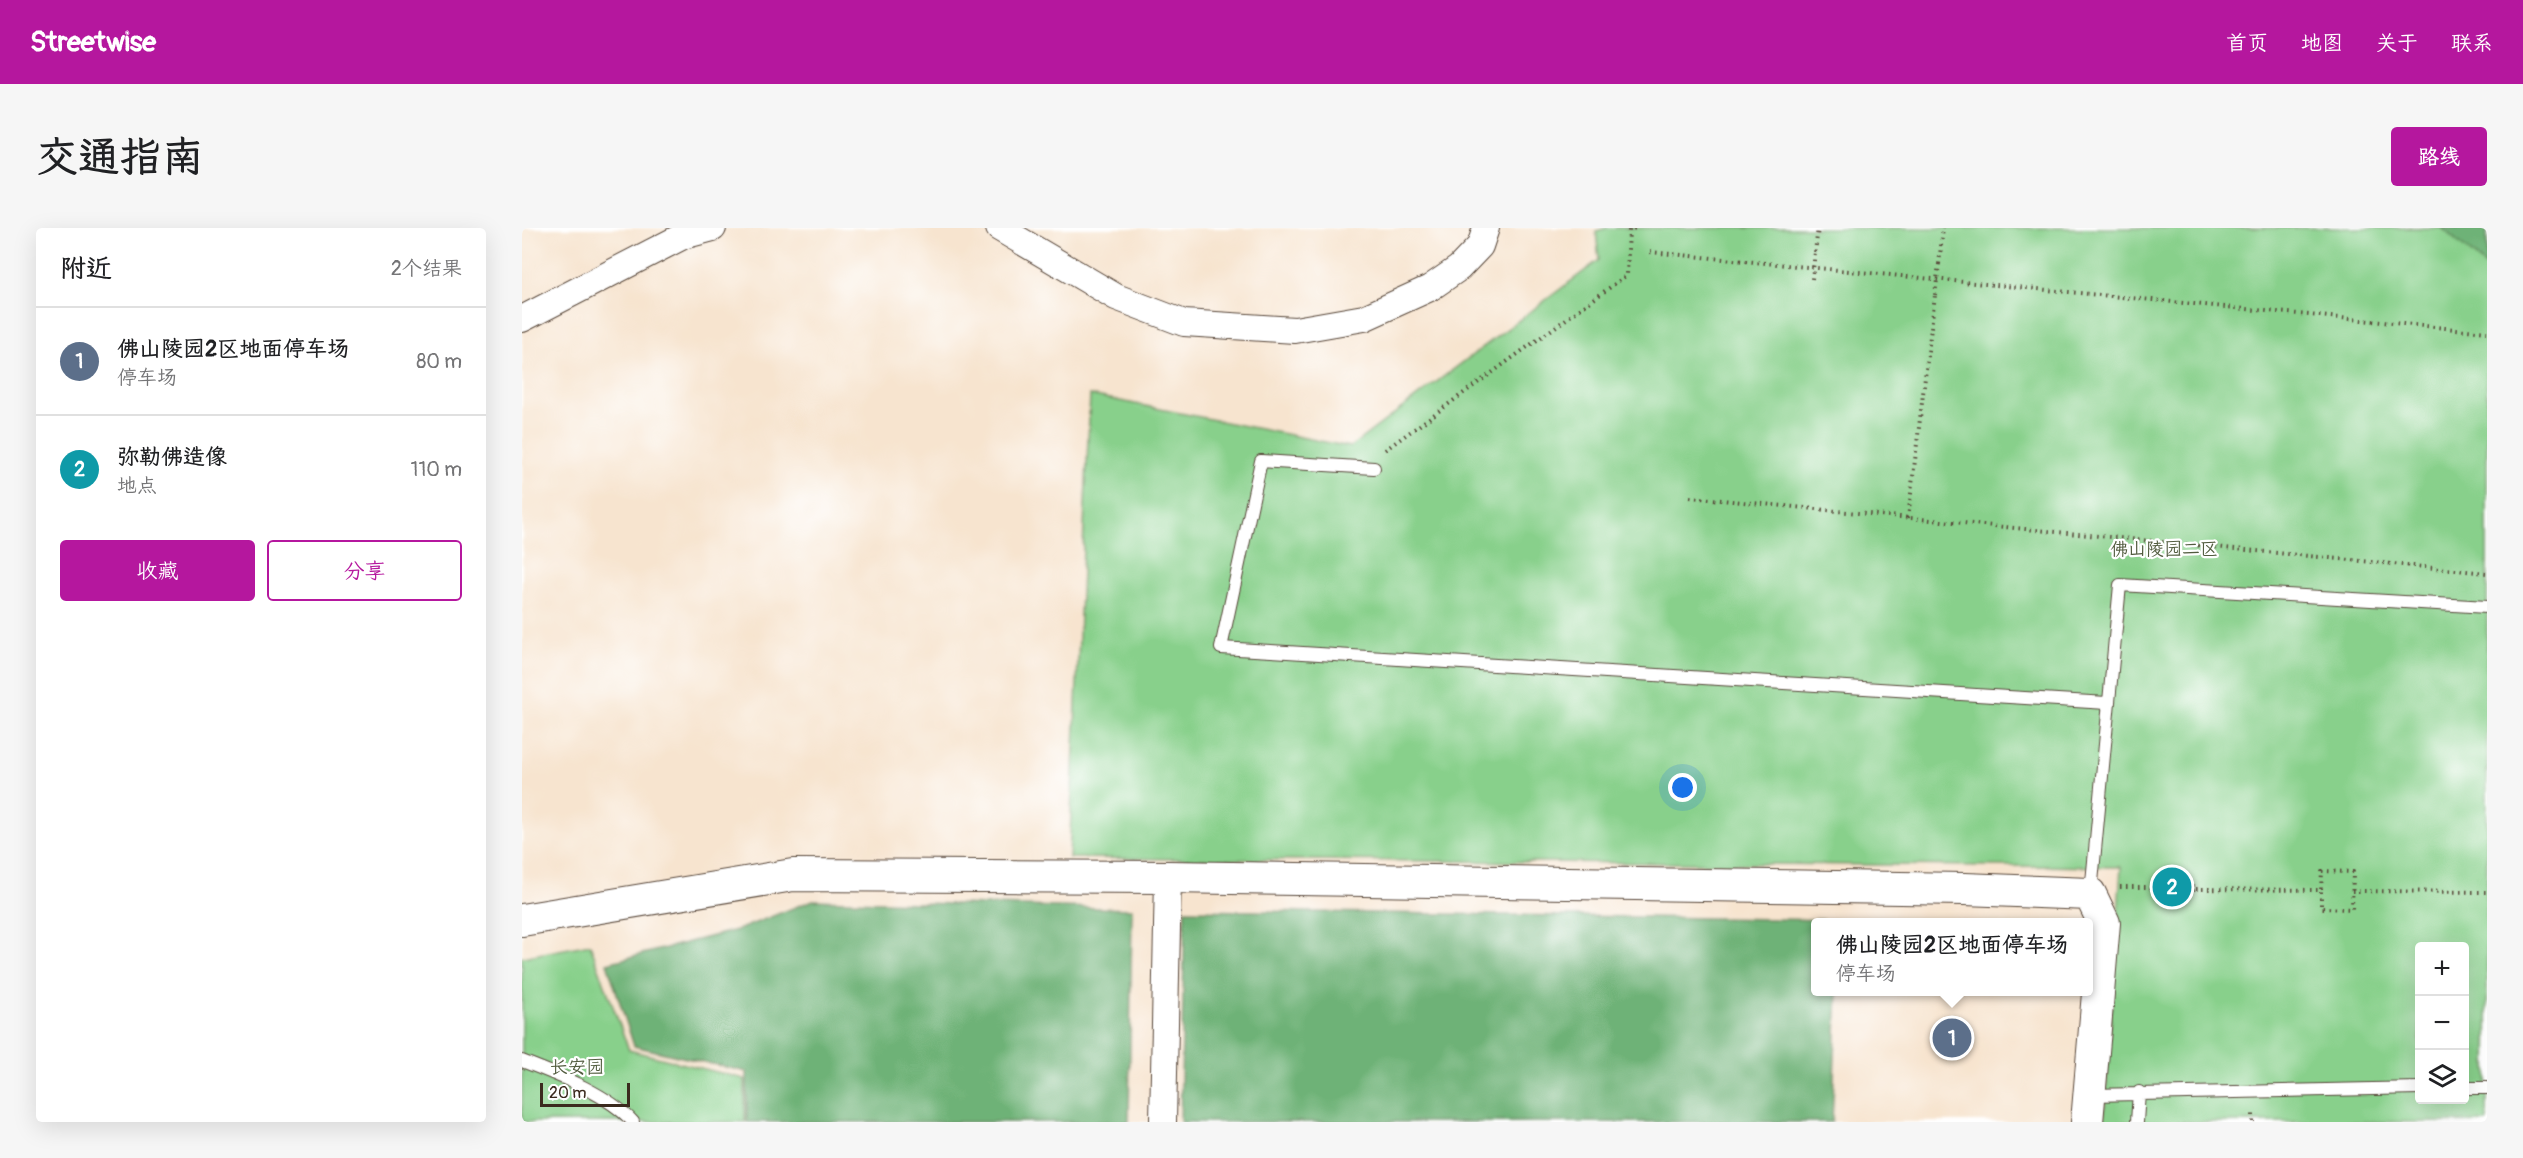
<!DOCTYPE html>
<html lang="zh">
<meta charset="utf-8">
<style>
:root{--surface:#fff;--page:#f6f6f6;--text:#202124;--muted:#757577;--line:#e0e0e0;--accent:#b5179e}
body{margin:0;font-family:Pangolin,"LXGW WenKai TC",sans-serif;background:var(--page);color:var(--text)}
.controls{position:absolute;right:18px;bottom:18px;display:grid;overflow:hidden;border-radius:6px;box-shadow:0 6px 24px #0002}
.controls button{width:54px;height:54px;display:grid;place-items:center;padding:0;border:0;border-bottom:2px solid var(--line);background:var(--surface);color:var(--text);font:30px sans-serif}
.scale{position:absolute;left:18px;bottom:15px;width:90px;box-sizing:border-box;padding-left:6px;border:3px solid #3b2a1e;border-top:0;font-size:16px;line-height:21px;white-space:nowrap;color:#3b2a1e;-webkit-text-stroke:4px #fff;paint-order:stroke}
.you{position:absolute;left:1161px;top:560px;width:21px;height:21px;margin:-15px;border:4px solid #fff;border-radius:50%;background:#1a73e8;box-shadow:0 0 0 9px #1a73e833}
.badge{display:grid;place-items:center;width:39px;height:39px;border-radius:50%;background:var(--accent);color:#fff;font-size:20px;font-weight:700}
.pin{position:absolute;translate:-50% -50%;border:3px solid #fff;box-shadow:0 2px 6px #0006}
.popup{position:absolute;left:1289px;top:690px;width:282px;height:78px;box-sizing:border-box;display:grid;place-content:center;border-radius:6px;background:var(--surface);filter:drop-shadow(0 2px 4px #0005);font-size:20px;white-space:nowrap;color:var(--muted)}
.popup b{font-size:22px;color:var(--text)}
.popup::after{content:'';position:absolute;left:50%;top:100%;margin-left:-12px;border:12px solid transparent;border-top-color:var(--surface)}
.list{margin:0;padding:0;list-style:none}
h2{display:flex;justify-content:space-between;align-items:center;height:78px;margin:0;padding:0 24px;font-size:26px}
h2 small{font-size:20px;font-weight:400;color:var(--muted)}
.list li{display:grid;grid-template-columns:39px 1fr auto;gap:18px;align-items:center;box-sizing:border-box;height:108px;padding:0 24px;border-top:2px solid var(--line)}
.list b{display:block;font-size:22px;white-space:nowrap}
.list p{margin:0;font-size:20px;white-space:nowrap;color:var(--muted)}
.list em{font-size:20px;font-style:normal;color:var(--muted)}
.actions{display:flex;gap:12px;padding:18px 24px}
.actions a{flex:1;padding:14px 0;border:2px solid var(--accent);border-radius:6px;text-align:center;font-size:21px;color:var(--accent)}
.actions .main{background:var(--accent);color:#fff}
.icon{flex:none;width:33px;height:33px;fill:none;stroke:currentColor;stroke-width:2;stroke-linecap:round;stroke-linejoin:round}
.map{position:relative;flex:none;width:1965px;height:894px;overflow:hidden;border-radius:6px}
header{display:flex;align-items:center;gap:36px;box-sizing:border-box;height:84px;padding:0 30px;background:var(--accent);color:#fff}
header strong{font-size:28px}
nav{display:flex;gap:33px;margin-inline-start:auto;font-size:21px}
.intro{display:flex;align-items:center;justify-content:space-between;box-sizing:border-box;height:144px;padding:0 36px}
h1{margin:0;font-size:42px}
.button{padding:15px 27px;border-radius:6px;background:var(--accent);color:#fff;font-size:21px;font-weight:700}
main{display:flex;gap:36px;padding:0 36px}
aside{flex:1;background:var(--surface);border-radius:6px;box-shadow:0 6px 24px #0002}
.map>svg:first-child{display:block}
.green{fill:#88d08b;stroke:#627d54;stroke-width:1.5;fill-rule:evenodd}
.forest{fill:#6eb277;stroke:#546e4a;stroke-width:1.5}
.lines{fill:none;stroke-linecap:round;stroke-linejoin:round}
.service-casing{stroke:#574639;stroke-width:14}
.minor-casing{stroke:#574639;stroke-width:28}
.tertiary-casing{stroke:#574639;stroke-width:34}
.path{stroke:#574639;stroke-width:4;stroke-dasharray:1.5 4.5;stroke-linecap:butt}
.service{stroke:#fff;stroke-width:12}
.minor{stroke:#fff;stroke-width:26}
.tertiary{stroke:#fff;stroke-width:32}
.path-bridge{stroke:#574639;stroke-width:4;stroke-dasharray:1.5 4.5;stroke-linecap:butt}
.labels{text-anchor:middle;stroke-width:4.5;stroke-linejoin:round;paint-order:stroke}
.park-label{font-size:18px;fill:#525c3f;stroke:#fff}
</style>
<header>
<strong>Streetwise</strong>
<nav><a>首页</a><a>地图</a><a>关于</a><a>联系</a></nav>
</header>
<div class="intro"><h1>交通指南</h1><a class="button">路线</a></div>
<main>
<aside>
<h2>附近<small>2个结果</small></h2>
<ul class="list">
<li><span class="badge" style="background:#5c6f8a">1</span><div><b>佛山陵园2区地面停车场</b><p>停车场</p></div><em>80 m</em></li>
<li><span class="badge" style="background:#0f9aa8">2</span><div><b>弥勒佛造像</b><p>地点</p></div><em>110 m</em></li>
</ul>
<div class="actions"><a class="main">收藏</a><a>分享</a></div>
</aside>
<div class="map">
<svg width="1965" height="894" viewBox="0 0 1965 894">
<rect width="100%" height="100%" fill="#fff"/>
<filter id="ink" filterUnits="userSpaceOnUse"><feTurbulence type="fractalNoise" baseFrequency=".0167" numOctaves="2"/><feDisplacementMap in="SourceGraphic" scale="12" xChannelSelector="R" yChannelSelector="G"/><feConvolveMatrix kernelMatrix="1 2 1 2 8 2 1 2 1" color-interpolation-filters="sRGB"/></filter>
<filter id="wash" filterUnits="userSpaceOnUse"><feTurbulence type="fractalNoise" baseFrequency=".008" numOctaves="4" result="noise"/><feDisplacementMap in="SourceGraphic" scale="24" xChannelSelector="R" yChannelSelector="G"/><feGaussianBlur stdDeviation="1.35" result="paint"/><feColorMatrix in="noise" values="0 0 0 0 0 0 0 0 0 0 0 0 0 0 0 0 0 1.4 0 .05"/><feComposite in="paint" operator="in"/></filter>
<g filter="url(#wash)">
<rect width="100%" height="100%" fill="#f7e4cf"/>
<!-- green -->
<path class="green" d="M1085,0H1921L1965,39V894H1582L1599,639L547,630L568,167L828,219L1077,32L1074,3ZM1898,718H1942V872H1898Z
M68,716L107,822L223,851V894H0V729Z"/>
<!-- forest -->
<path class="forest" d="M1920,0H1965V39Z
M291,672L610,681L607,894H225V844L112,818L85,735L218,701Z
M663,682L1320,692V694H1294V764H1316L1310,894H658Z"/>
</g>
<g filter="url(#ink)">
<g class="lines">
<!-- service casing -->
<g class="service-casing">
<path id="service" d="M852,240L739,233L699,420L1585,475
M1569,665L1598,357L1965,379
M0,833C36,847 86,866 111,894
M1942,860H1965
M1569,867L1898,860
M1615,894L1617,864"/>
</g>
<!-- minor casing -->
<g class="minor-casing">
<path id="minor" d="M477,0L594,69L662,95L773,102L842,90L908,60L937,40L958,18L964,0
M0,91L161,8L191,0
M641,894L646,649"/>
</g>
<!-- tertiary casing -->
<g class="tertiary-casing">
<path id="tertiary" d="M0,692L271,647L646,649L1443,661L1568,666L1582,695L1565,894"/>
</g>
<!-- path -->
<path class="path" d="M1128,24L1965,104
M1293,24L1296,0
M1417,36L1421,0
M863,222L1105,47L1107,2L1114,0
M1168,269L1965,345
M1386,290L1413,67
M1598,659H1628L1650,671L1674,661L1652,649L1628,659
M1674,661L1799,662L1800,643L1831,644L1830,681L1799,680V662
M1830,663L1965,664
M1731,894V884"/>
<!-- service -->
<use href="#service" class="service"/>
<!-- minor -->
<use href="#minor" class="minor"/>
<!-- tertiary -->
<use href="#tertiary" class="tertiary"/>
<!-- path-bridge -->
<path class="path-bridge" d="M1290,51L1293,24
M1413,67L1417,36"/>
</g>
</g>
<g class="labels">
<!-- park labels -->
<g class="park-label">
<text x="1642" y="327">佛山陵园二区</text>
<text x="55" y="845">长安园</text>
</g>
</g>
</svg>
<div class="controls">
<button>+</button>
<button>−</button>
<button><svg class="icon" aria-label="layers" viewBox="0 0 24 24"><path d="M12 4l9 5-9 5-9-5zM3 14l9 5 9-5"/></svg></button>
</div>
<div class="scale">20 m</div>
<div class="you"></div>
<div class="pin badge" style="left:1430px;top:810px;background:#5c6f8a">1</div>
<div class="popup"><b>佛山陵园2区地面停车场</b>停车场</div>
<div class="pin badge" style="left:1650px;top:659px;background:#0f9aa8">2</div>
</div>
</main>
